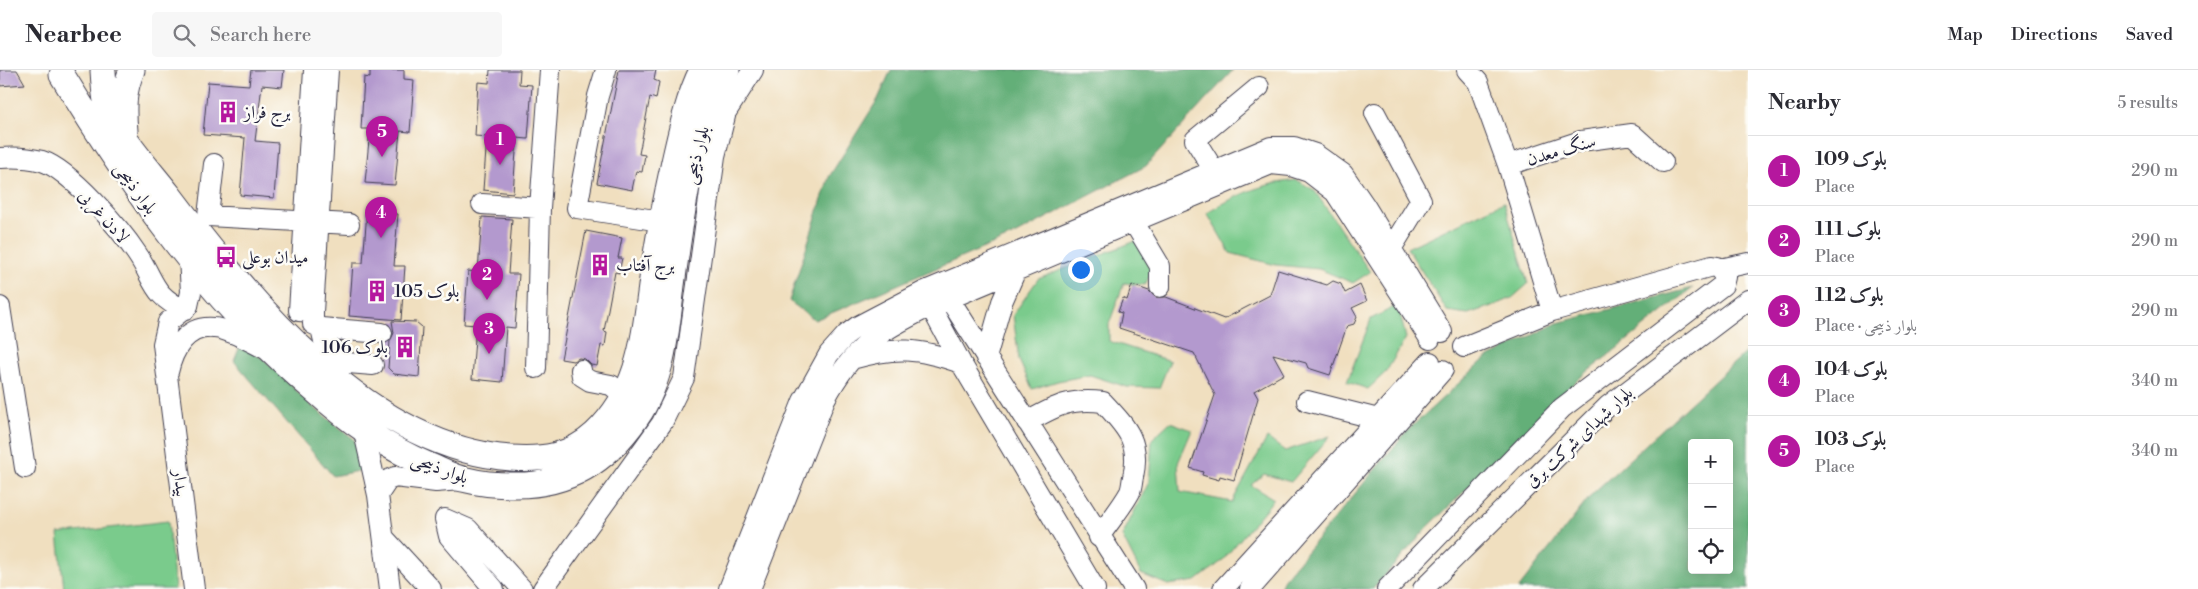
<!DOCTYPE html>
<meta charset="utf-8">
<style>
:root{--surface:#fff;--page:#f7f7f7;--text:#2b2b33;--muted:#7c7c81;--line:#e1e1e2;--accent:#b5179e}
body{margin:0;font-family:"Libre Bodoni",Amiri,serif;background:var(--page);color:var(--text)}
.controls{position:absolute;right:15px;bottom:15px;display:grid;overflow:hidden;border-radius:5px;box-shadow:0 2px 12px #0003}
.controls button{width:45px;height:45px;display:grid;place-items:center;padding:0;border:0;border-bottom:1px solid var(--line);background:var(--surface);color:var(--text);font:25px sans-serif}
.you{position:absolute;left:1080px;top:199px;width:18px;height:18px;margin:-12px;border:4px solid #fff;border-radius:50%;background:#1a73e8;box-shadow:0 0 0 8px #1a73e833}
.badge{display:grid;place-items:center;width:32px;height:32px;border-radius:50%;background:var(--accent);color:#fff;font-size:16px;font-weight:700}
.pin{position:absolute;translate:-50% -41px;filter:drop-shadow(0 1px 2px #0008)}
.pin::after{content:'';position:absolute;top:26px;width:18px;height:15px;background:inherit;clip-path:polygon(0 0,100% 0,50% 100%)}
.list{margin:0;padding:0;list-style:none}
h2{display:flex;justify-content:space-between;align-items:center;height:65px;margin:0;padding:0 20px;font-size:21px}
h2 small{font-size:16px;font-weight:400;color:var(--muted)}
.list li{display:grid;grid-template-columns:32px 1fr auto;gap:15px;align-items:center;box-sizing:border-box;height:70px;padding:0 20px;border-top:1px solid var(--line)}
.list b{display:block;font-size:19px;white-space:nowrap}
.list p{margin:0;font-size:16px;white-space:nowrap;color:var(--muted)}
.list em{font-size:16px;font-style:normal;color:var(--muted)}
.icon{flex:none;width:28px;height:28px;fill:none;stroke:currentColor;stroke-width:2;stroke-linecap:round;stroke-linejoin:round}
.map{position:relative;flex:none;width:1748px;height:519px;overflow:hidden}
header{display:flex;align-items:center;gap:30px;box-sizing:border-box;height:70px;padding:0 25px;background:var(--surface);border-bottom:1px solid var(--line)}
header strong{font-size:24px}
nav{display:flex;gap:28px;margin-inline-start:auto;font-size:18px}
.search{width:350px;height:45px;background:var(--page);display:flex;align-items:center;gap:12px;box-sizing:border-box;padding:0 18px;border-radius:5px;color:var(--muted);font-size:19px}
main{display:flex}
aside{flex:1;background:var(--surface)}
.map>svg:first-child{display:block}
.green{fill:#7acb8c;stroke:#4e7664}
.forest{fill:#63af78;stroke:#42685a;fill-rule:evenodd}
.building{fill:#b399ce}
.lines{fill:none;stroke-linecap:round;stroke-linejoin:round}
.minor-casing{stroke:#413e4f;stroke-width:22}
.major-casing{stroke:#413e4f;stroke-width:27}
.minor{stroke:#fff;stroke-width:20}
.major{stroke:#fff;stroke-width:25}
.labels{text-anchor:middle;stroke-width:5;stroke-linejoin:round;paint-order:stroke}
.poi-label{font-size:18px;fill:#22223b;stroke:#fdfcf7;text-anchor:start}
.street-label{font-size:18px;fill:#22223b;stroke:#fdfcf7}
</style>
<header>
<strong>Nearbee</strong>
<div class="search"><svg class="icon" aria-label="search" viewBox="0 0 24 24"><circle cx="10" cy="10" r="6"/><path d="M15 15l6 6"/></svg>Search here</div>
<nav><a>Map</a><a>Directions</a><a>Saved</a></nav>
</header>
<main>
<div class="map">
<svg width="1748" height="519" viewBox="0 0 1748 519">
<rect width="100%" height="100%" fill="#fdfcf7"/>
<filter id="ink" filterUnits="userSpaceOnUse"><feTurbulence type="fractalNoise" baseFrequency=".02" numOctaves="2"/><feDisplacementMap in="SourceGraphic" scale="10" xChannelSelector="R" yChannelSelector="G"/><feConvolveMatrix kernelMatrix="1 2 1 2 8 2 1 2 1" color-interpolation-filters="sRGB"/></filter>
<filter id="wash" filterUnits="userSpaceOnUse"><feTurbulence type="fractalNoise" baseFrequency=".0096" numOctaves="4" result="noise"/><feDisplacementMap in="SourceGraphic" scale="20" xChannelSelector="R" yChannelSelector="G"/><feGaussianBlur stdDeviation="1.12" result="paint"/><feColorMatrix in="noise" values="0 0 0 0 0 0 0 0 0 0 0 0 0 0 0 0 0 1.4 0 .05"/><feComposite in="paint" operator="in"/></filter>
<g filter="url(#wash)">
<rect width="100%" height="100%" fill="#f0dfbf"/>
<!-- green -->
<path class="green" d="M1297,110L1314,120L1370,202L1353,213L1319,199L1276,195L1230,183L1207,143C1241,123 1257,115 1297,110Z
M1504,132L1528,214L1512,228L1498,234L1468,244L1447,241L1407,178Z
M1141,169L1153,199L1145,215L1124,213L1109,254V271L1170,291L1159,318L1127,317L1090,305L1058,311L1032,319L1019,290L1013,245L1038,209Z
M1398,235L1406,268L1386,302L1368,319L1347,312L1371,249Z
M1170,352L1192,360L1178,393L1180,422L1232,432L1267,368L1285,381L1330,366L1291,412L1264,404L1251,415L1274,429L1222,491L1196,511L1168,515L1141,504L1122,466L1149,412L1152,369Z
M168,451L175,519H64L58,464Z"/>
<!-- forest -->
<path class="forest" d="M891,0H1233L1146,96L1012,166L815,250L789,231L829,107L878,29Z
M1693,218L1581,307L1427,458L1373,519H1280L1283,510L1408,360L1485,289L1557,253Z
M240,276L264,289L312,336L354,369L363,400L333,406L234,291Z
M1748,280V519H1518L1593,423ZM1692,373H1729V500H1692Z"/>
<g id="blocks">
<!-- building -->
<path class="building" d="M0,0H17L25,14L0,16Z
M251,0H284L282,17L262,15L255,71L278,73L274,128L240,125L245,68L203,65L208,12L249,15Z
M370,0H404V9L414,10L410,62L400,61L395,115L365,113L370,59H361L364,7L370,8Z
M490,0H520L519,14L532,15L528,69L517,68L513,123L483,120L487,67L475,66L478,12L489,13Z
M619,0H656L654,10L659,12L656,29L650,27L639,84L645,85L642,102L636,101L632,120L597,113Z
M367,141L398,144L394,196H405L401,250L349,246L353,193H363Z
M482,147L512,149L508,204H519L515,258L506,257L502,312L472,309L476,255L464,254L468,201L478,202Z
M586,161L622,168L618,188H622L619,203L615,202L604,261L607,262L605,276L601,275L597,296L591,295L585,289L579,288L573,291L561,289Z
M1278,200L1327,215L1333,211L1341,214L1345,223L1360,215L1367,231L1352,238L1357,247L1354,254L1347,256L1330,305L1308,298L1306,293L1273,284L1284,304L1254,321L1258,328L1234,410L1220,406L1219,410L1202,405L1203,402L1190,398L1215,325L1194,283L1119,258L1122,243L1118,242L1123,228L1127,230L1132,215L1149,221L1155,227H1166L1224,249L1270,225Z
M392,251L416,252L422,257L419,307L394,304L388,298L390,271L394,263Z"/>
</g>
</g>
<g filter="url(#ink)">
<use href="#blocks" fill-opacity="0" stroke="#413e4f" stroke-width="1"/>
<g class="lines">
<!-- minor casing -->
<g class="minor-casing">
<path id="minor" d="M314,0L299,241L313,242L328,0
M606,0L598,26L577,138L661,151
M1467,0L1478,12L1508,95L1552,241
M1375,43L1421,130L1391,179L1382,185
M0,88C12,87 30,88 42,91C70,100 120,158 137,184C155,210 152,226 185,240
M214,94L208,146L349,154
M1508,95L1581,71L1632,64L1663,92
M1220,110L1195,70L1259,17
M482,134L540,138
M1133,151L1160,196V217
M189,188L191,222L188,236L168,252L163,274L194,519
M1720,199L1748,193
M943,219L1134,519
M925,226L961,293L1095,519
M0,237L25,398
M313,242V254L321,258L382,263
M321,258L324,271L342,288L348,293L373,295
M986,288L1002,232L1016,200
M852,289C896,276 918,278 961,293
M536,298L540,138L550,0
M581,300L582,306L590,311L611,315L624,325
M168,302C173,280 186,255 214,258C231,259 252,273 268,280
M1307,331L1378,349
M1027,352C1056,336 1069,328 1103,332C1126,357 1141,371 1133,407C1132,411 1132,417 1130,422C1122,437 1109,452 1099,467
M364,362L378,425L390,519
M378,425L388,410L395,407L436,412L461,410
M385,469L431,519
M494,519L449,466L445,449L468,459L522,519
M543,519L662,353L684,308L715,86L726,42L753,0
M729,519L803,331L829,284L847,264L858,256L923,222L1271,77H1294L1315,84L1343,104L1365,136L1442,262
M750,519L825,329C853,277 877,262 929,237L1271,94L1291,96L1309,102L1335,122L1430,269
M1223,519L1430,292
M1250,519L1443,300
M1387,519L1562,338L1723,215L1725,207L1718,197L1712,196L1552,241L1464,277
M1423,519L1608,336L1748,230"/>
</g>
<!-- major casing -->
<g class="major-casing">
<path id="major" d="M103,1C104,13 104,27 108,38C121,70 148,98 169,125C249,231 369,378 511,388C542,390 570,387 595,364C643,318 644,263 653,202C659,165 666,128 674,92C681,61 688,28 702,0
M62,5C131,118 210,230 311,317C349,351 383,376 430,396C442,401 454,408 467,410C482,414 497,415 513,415C568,416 606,392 637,347C663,309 667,260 672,215C682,144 690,62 727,0
M125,61C123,39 123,21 132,0"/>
</g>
<!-- minor -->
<use href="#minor" class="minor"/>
<!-- major -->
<use href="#major" class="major"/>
</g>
</g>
<!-- icons -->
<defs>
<g id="building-bare" transform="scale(1.725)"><path d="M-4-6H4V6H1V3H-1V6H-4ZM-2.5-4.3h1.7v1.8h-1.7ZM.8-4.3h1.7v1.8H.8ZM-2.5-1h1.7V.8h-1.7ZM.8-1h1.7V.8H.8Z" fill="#b5179e" stroke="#fdfcf7" stroke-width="2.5" paint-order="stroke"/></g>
<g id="bus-bare" transform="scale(1.725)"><path d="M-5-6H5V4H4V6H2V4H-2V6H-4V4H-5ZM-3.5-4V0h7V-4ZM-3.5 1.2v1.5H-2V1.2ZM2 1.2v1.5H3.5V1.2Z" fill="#b5179e" stroke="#fdfcf7" stroke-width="2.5" paint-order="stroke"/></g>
</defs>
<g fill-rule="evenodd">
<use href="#building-bare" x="228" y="42"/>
<use href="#bus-bare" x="226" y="187"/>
<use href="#building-bare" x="600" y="195"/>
<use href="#building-bare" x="377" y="221"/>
<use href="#building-bare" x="405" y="277"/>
</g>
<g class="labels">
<!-- poi labels -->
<g class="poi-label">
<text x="244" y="48">برج فراز</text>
<text x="242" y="193">میدان بوعلی</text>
<text x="616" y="201">برج آفتاب</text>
<text x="394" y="227">بلوک 105</text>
<text x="388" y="283" text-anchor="end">بلوک 106</text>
</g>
<!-- street labels -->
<g class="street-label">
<text transform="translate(1561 80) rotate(-16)" y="6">سنگ معدن</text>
<text transform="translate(696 85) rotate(-76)" y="6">بلوار ذبیحی</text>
<text transform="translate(136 118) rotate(54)" y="6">بلوار ذبیحی</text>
<text transform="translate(104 146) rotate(48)" y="6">لادن غربی</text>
<text transform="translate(1579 367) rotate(-43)" y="6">بلوار شهدای شرکت برق</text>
<text transform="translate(440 398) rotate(20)" y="6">بلوار ذبیحی</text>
<text transform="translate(181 413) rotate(83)" y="6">بیدار</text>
</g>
</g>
</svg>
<div class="controls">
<button>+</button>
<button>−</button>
<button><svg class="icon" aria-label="locate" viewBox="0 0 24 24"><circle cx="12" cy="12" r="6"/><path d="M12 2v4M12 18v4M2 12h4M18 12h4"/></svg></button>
</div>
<div class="you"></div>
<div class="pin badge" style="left:500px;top:95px">1</div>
<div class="pin badge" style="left:487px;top:230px">2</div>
<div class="pin badge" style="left:489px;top:284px">3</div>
<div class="pin badge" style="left:381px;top:168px">4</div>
<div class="pin badge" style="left:382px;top:87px">5</div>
</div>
<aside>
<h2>Nearby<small>5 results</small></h2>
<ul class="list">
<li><span class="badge">1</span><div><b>بلوک 109</b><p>Place</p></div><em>290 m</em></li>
<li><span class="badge">2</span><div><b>بلوک 111</b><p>Place</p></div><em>290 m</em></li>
<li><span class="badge">3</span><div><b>بلوک 112</b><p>Place · بلوار ذبیحی</p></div><em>290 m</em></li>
<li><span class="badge">4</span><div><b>بلوک 104</b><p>Place</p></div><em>340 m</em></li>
<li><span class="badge">5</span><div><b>بلوک 103</b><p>Place</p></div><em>340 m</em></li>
</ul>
</aside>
</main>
